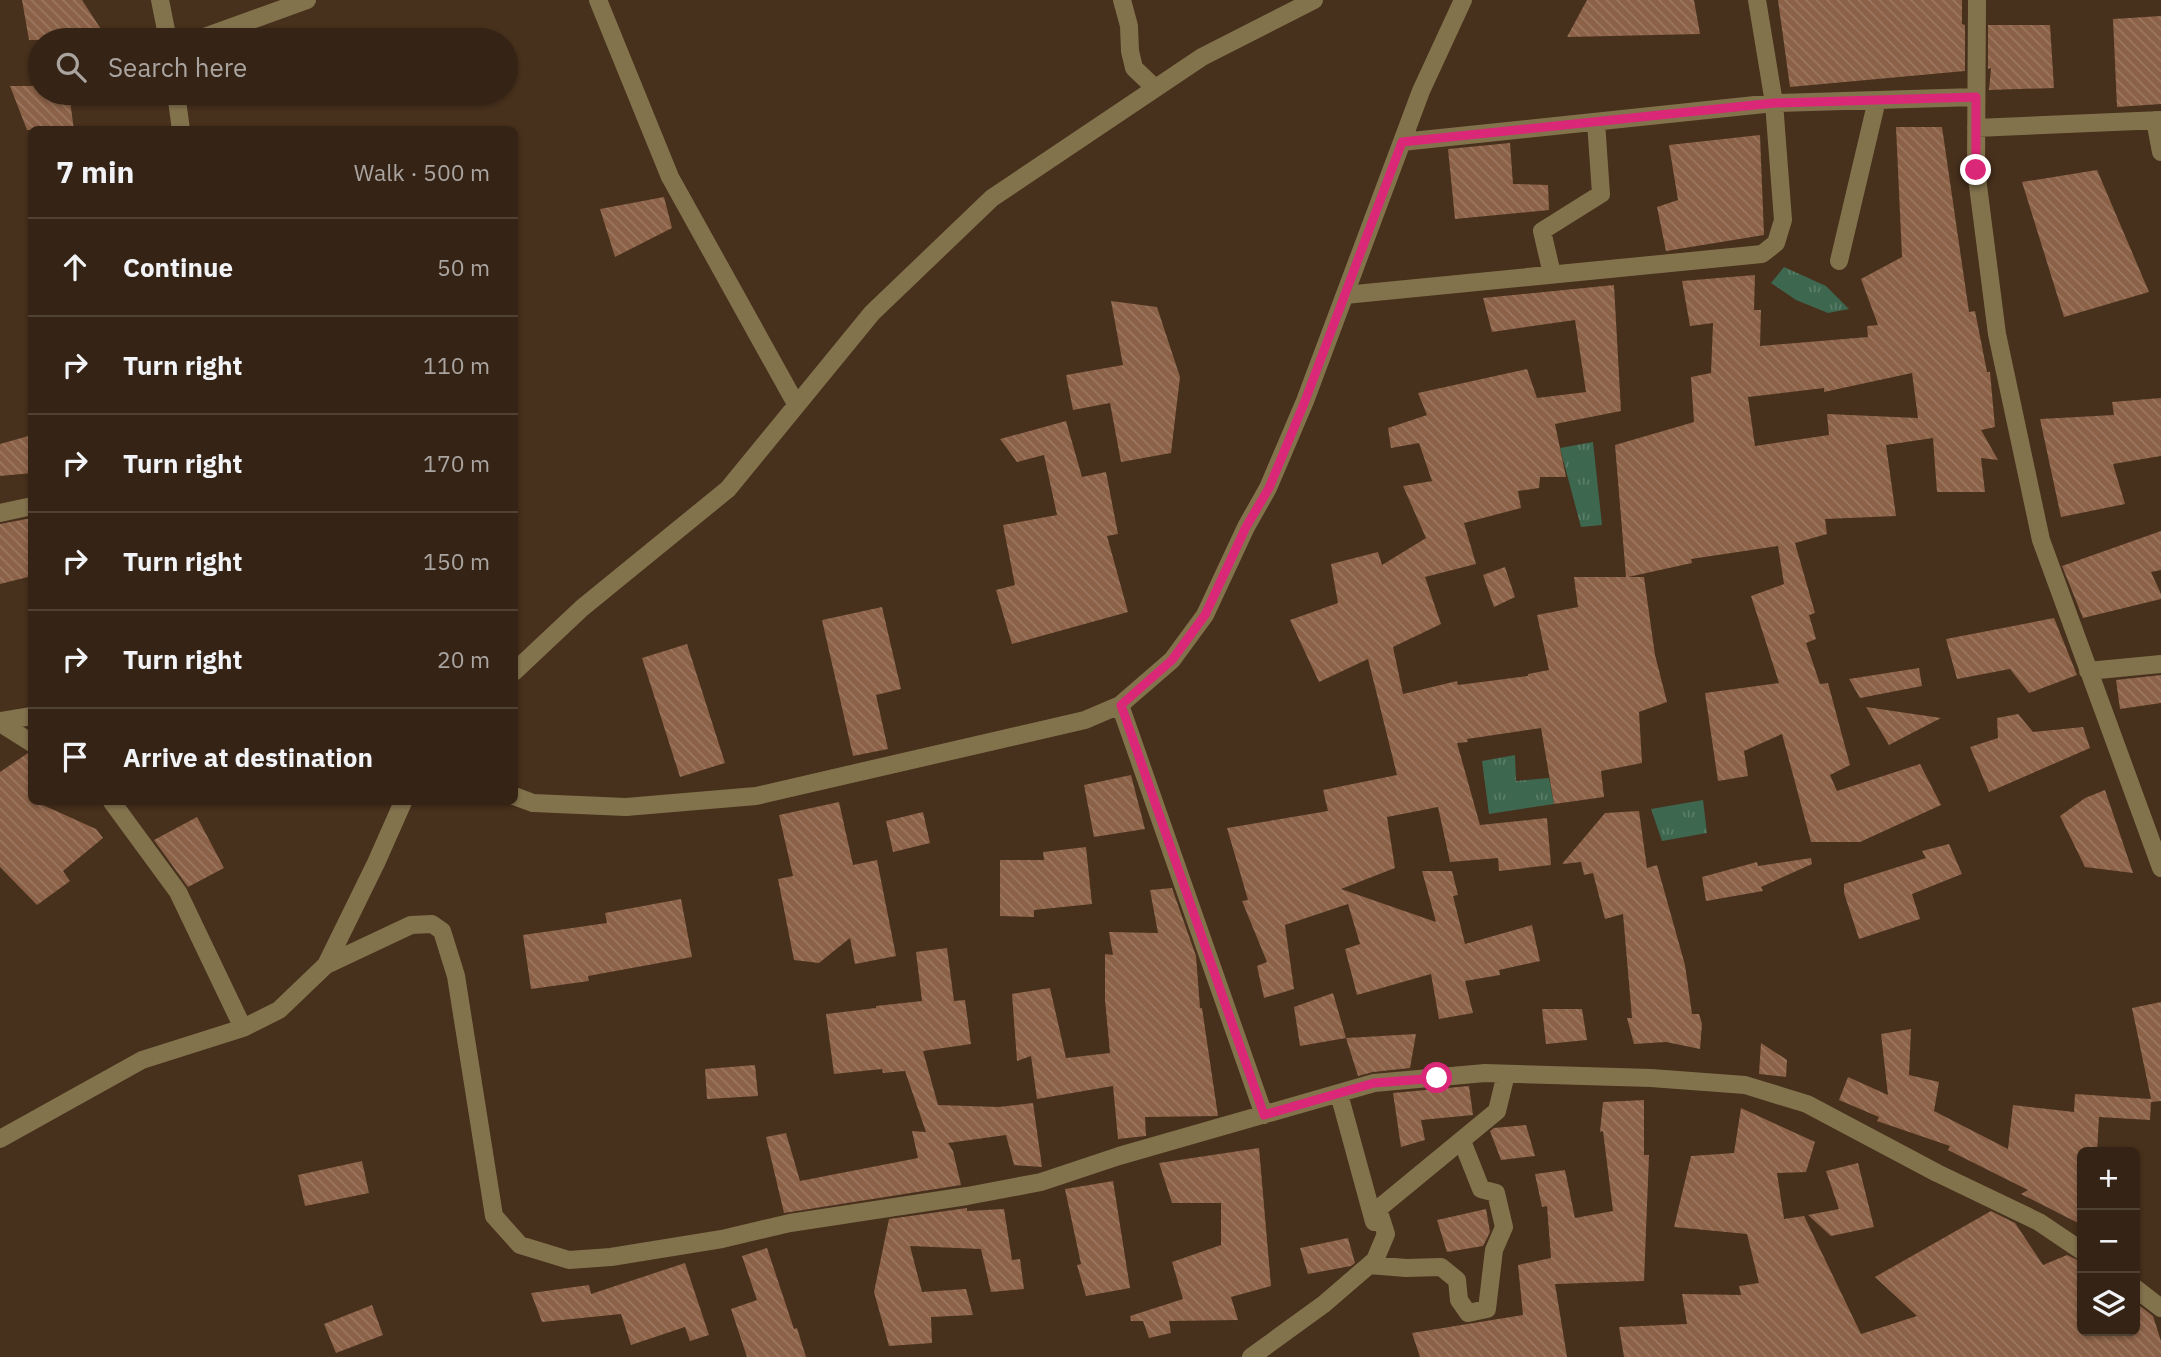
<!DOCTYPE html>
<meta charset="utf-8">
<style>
:root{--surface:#352415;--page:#403022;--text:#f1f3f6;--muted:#aaa4a0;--line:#4f4134}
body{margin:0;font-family:"IBM Plex Sans",sans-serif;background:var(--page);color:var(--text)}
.controls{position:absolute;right:21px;bottom:21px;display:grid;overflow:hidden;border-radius:10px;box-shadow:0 2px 5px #0004}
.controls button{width:63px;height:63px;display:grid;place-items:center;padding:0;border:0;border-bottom:2px solid var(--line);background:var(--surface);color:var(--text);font:35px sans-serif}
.stop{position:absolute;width:21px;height:21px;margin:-16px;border:5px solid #db2777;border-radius:50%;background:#fff}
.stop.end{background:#db2777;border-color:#fff;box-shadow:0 2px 7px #0008}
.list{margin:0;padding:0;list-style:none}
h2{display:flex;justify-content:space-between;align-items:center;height:91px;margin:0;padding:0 28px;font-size:30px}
h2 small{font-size:23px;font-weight:400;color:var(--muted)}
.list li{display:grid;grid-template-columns:46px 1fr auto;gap:21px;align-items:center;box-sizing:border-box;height:98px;padding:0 28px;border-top:2px solid var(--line)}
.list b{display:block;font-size:26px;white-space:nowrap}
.list em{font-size:23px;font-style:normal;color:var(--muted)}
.icon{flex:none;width:38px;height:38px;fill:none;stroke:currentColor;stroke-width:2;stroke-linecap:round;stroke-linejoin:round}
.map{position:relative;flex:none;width:2161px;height:1357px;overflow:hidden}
.search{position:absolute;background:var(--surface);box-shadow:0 2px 5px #0004;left:28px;top:28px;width:490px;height:77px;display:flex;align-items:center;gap:18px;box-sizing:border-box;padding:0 24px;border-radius:38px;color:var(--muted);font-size:26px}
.panel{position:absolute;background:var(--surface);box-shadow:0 2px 5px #0004;left:28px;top:126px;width:490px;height:679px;border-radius:10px}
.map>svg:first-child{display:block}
.grass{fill:url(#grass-tufts)}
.building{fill:url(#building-back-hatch);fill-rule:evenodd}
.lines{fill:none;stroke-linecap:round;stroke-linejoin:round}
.minor{stroke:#83734d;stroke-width:18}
.route{stroke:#db2777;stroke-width:9}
</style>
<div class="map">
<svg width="2161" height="1357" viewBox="0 0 2161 1357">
<defs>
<pattern id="grass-tufts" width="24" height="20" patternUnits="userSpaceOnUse" patternTransform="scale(1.75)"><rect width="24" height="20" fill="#3e674f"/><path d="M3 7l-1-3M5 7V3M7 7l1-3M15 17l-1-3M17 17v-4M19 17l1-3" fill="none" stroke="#5a7d68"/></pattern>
<pattern id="building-back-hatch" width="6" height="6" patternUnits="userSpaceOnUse" patternTransform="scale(1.75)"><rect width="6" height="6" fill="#8b6147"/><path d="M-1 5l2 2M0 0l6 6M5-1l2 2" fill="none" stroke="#9c7861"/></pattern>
</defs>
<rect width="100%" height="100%" fill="#47301c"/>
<!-- grass -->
<path class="grass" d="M1784,267L1826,286L1849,309L1828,313L1796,300L1771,283Z
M1593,442L1602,525L1581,527L1560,448Z
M1515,755L1516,781L1549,778L1554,804L1489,814L1482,761Z
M1703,800L1707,833L1662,841L1651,809Z"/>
<!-- building -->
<path class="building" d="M22,0H82L108,40H29Z
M1587,0H1694L1700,34L1567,37Z
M1778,0H1962V24L1965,25V71L1790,87Z
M2161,16V104L2117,107L2113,19Z
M1988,25H2050L2054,88L1989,90L1991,68L1988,69Z
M10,86H40V93H69L74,130H27Z
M1896,127H1942L1969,312L1975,311L1987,372H1990L1995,427L1981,430L1998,460L1981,458L1985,492H1937L1933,438L1886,445L1896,516L1825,519L1827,534L1795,543L1815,613L1809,615L1816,639L1806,643L1820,684L1828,683L1850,765L1830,775L1837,791L1920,764L1941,805L1860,842H1811L1782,734L1744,751L1748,776L1718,781L1705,693L1779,683L1751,596L1784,584L1778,546L1691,559L1692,563L1628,577H1644L1655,655L1667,702L1639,712L1642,763L1601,771L1604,797L1554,804L1541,728L1467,739L1468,742L1457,743L1480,825L1547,818L1551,865L1499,871L1498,858L1450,862L1438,807L1387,817L1395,868L1341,889L1436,922L1422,871H1452L1458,895L1453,896L1465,944L1532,925L1540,961L1499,970L1500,975L1465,981L1473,1013L1439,1019L1431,974L1357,995L1345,949L1360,944L1348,904L1285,925L1294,989L1264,998L1257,966L1267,962L1242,901L1248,900L1227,828L1328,811L1323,790L1397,775L1368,659L1319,682L1290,620L1338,603L1331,564L1378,552L1382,565L1426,538L1403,486L1432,481L1419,443L1391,448L1388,428L1427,415L1418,393L1527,369L1537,398L1586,392L1575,320L1492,332L1483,298L1614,285L1621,411L1555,424L1566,477H1540L1539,488L1518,491L1521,508L1464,523L1476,564L1425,577L1441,624L1393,647L1403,694L1457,681L1458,685L1528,676V674L1549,670L1537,615L1578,607L1574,577H1626L1615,445L1694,422L1691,377L1711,373L1713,323L1690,326L1682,281L1755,275L1754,310H1761L1760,346L1868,337L1867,326L1878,325L1861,279L1902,257ZM1912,373L1918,418L1827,414L1829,435L1755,446L1748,397L1824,388V392Z
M1760,135L1764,235L1666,251L1657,207L1678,200L1669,145Z
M1510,143L1513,184L1548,185L1549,210L1455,219L1448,149Z
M2097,170L2149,292L2064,317L2022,182Z
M664,197L672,228L615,257L600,209Z
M1111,301L1157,307L1180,377L1171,453L1121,462L1110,403L1073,410L1066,375L1123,365Z
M2161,398V456L2113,464L2125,504L2061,517L2040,419L2114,415L2112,402Z
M1066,421L1082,477L1106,472L1118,534L1107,536L1128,612L1012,644L996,590L1015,585L1003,525L1057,515L1044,455L1017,462L1000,439Z
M32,435V473L0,476V444Z
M32,518V576L0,584V524Z
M2161,531V570L2151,572L2161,594V599L2083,618L2062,566Z
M1505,567L1515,597L1494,607L1483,575Z
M882,607L901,689L876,695L888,749L853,756L822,620Z
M2054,618L2077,675L2029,693L2010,669L1957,679L1946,639Z
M687,644L725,763L680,777L642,658Z
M1919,668L1922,686L1860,698L1849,679Z
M2161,675V703L2120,709L2116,680Z
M1866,707L1893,711L1941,718L1889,745Z
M2018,714L2033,732L2083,727L2090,748L1989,792L1970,747L1998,738L1997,718Z
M28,753L32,754V802H36L96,829L103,838L63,871L70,881L37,905L0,867V772Z
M1131,775L1145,829L1094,837L1084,785Z
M2105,790L2133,873L2085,867L2060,816L2085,798Z
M839,802L853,865L877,860L896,956L855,964L850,938L819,963L794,960L778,879L793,876L779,815Z
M1639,811L1647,868L1657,865L1685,965L1692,1014H1699L1702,1024L1700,1049L1666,1042L1634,1044L1627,1018H1632L1623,914L1605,919L1593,873L1584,875L1581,862L1562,864L1605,813Z
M923,812L930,843L893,852L886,821Z
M197,817L224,868L188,887L154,840Z
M1949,844L1962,874L1912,894L1920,919L1859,939L1844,893V884L1926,858L1922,851Z
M1086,847L1092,904L1034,910V917L1000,916V860H1044L1043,852Z
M1811,858L1812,864L1761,887L1763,891L1706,901L1702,877L1757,862L1758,866Z
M1172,888L1196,956L1200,1008H1202L1218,1116L1145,1117L1146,1136L1118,1139L1113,1086L1037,1099L1031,1056L1017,1061L1012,994L1050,988L1066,1058L1110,1053L1105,1000V954L1113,955L1109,932L1158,933L1150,890Z
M681,899L692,957L588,976L589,981L531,989L523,935L607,923L605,913Z
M947,948L954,1001L965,1000L971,1044L923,1051L938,1105L999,1107L1033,1103L1042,1167L1014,1165L1006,1135L948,1143L953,1151L961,1185L784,1213L766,1137L786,1133L800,1181L918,1158L912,1131L926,1132L905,1071L883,1073L882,1069L834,1074L826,1014L876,1008V1006L922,1001L916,952Z
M1333,993L1346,1038L1300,1046L1294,1007Z
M2161,1002V1101L2151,1102L2150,1120L2099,1117L2097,1152H2082V1225L2021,1194L2028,1190L1948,1150L1950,1146L1877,1121L1879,1117L1839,1100L1848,1077L1888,1095L1881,1034L1911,1029L1909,1075L1939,1082L1934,1111L2008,1149L2013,1105L2074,1112L2075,1094L2151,1099L2132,1008Z
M1542,1009H1582L1587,1040L1546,1044Z
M1416,1034L1410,1068L1373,1072L1358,1076L1346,1038Z
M1761,1043L1787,1060L1786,1077L1759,1074Z
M755,1065L758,1096L707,1099L705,1069Z
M1469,1086L1473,1115L1421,1120L1425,1140L1401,1147L1393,1093Z
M1644,1100V1155H1649L1644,1281L1555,1284L1567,1357H1420L1412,1333L1523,1315L1518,1265L1551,1258L1547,1206L1542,1207L1535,1174L1565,1170L1575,1218L1613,1211L1603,1131L1600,1132L1603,1102Z
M1741,1108L1815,1142L1806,1172L1777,1173L1784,1219L1804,1216L1861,1334L1917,1316L1875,1277L1991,1211L2015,1223L2043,1265L2067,1255L2082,1262V1331H2135V1302L2153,1316L2161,1341V1357H1624L1619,1327L1687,1324L1682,1294L1741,1295L1739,1286L1759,1283L1747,1234L1674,1227L1691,1156L1734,1153Z
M1526,1125L1535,1156L1501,1160L1490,1131L1494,1128Z
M1259,1148L1271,1286L1231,1297L1238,1320L1169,1321L1171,1333L1149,1338L1143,1321H1131L1130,1316L1183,1299L1172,1262L1221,1245V1203H1172L1159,1163Z
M362,1161L369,1193L305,1206L298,1175Z
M1858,1163L1874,1227L1831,1236L1808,1215L1839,1209L1826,1171Z
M1113,1181L1130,1288L1086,1296L1077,1265L1081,1264L1065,1189Z
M967,1208V1211L1004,1209L1012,1260L1020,1259L1024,1289L991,1292L981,1249L910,1246L922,1292L966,1289L973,1315L931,1317L932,1343L889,1346L874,1292L889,1219Z
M1486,1209L1490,1232L1483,1246L1447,1252L1437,1220Z
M1348,1238L1355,1263L1351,1266L1308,1274L1300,1248Z
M767,1248L794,1329L797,1328L806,1357H747L731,1309L757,1300L742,1256Z
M685,1263L709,1335L690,1341L685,1327L631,1345L621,1314L542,1322L531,1293L589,1285L591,1294Z
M372,1305L383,1335L336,1353L324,1324Z"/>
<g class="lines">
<!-- minor -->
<path class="minor" d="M160,0L168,40
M598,0L670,177L796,404
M1122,0L1129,26L1130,51L1134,68L1155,88
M1977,0L1976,170L1997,334L2041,540L2161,868
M196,40L307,0
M176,93L181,130
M2155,120L2161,152
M1976,128L2161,120
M1402,142L1774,103L1976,97
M1839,261L1877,100
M1552,274L1542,231L1601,194L1596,122
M1345,295L1762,254L1776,243L1783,220L1774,103L1757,0
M0,513L32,506
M2088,671L2161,664
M514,672L582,608L728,489L872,313L992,198L1202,57L1314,0
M1120,705L1264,1115
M0,721L32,716
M0,723L32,743
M514,796L533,803L626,807L756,796L1085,720L1120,705L1172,660L1205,615L1246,527L1268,488L1305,401L1421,91L1463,0
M112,802L178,892L243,1028
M326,965L411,925L432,924L442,931L456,976L494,1216L520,1245L569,1260L611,1257L722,1239L790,1223L967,1196L1041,1182L1119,1156L1374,1083L1485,1073L1651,1078L1745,1085L1807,1104L1937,1173L2039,1222L2082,1251
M1339,1094L1374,1222
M0,1139L142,1060L243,1028L279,1010L326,965L376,863L403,802
M1369,1265L1406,1268L1441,1267L1457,1280L1459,1300L1468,1313L1487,1309L1494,1250L1504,1227L1496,1193L1481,1189L1462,1141
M2135,1288L2161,1308
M1251,1357L1324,1304L1375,1260L1386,1234L1378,1209L1497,1111L1506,1074"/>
</g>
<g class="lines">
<!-- route -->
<path class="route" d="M1437,1078L1374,1083L1264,1115L1121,705L1172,660L1205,615L1246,527L1269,488L1305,401L1402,142L1774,103L1976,97V170"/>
</g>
</svg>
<div class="controls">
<button>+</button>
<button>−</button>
<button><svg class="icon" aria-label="layers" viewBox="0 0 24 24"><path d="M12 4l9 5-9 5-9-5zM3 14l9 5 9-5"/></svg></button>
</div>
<div class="stop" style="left:1437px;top:1078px"></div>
<div class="stop end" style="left:1976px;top:170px"></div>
<div class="search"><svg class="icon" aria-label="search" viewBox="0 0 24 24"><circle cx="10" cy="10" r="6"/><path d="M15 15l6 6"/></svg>Search here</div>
<section class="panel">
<h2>7 min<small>Walk · 500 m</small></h2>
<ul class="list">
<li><svg class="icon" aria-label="ahead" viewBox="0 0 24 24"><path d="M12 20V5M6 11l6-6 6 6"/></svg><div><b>Continue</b></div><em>50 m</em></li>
<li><svg class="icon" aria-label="right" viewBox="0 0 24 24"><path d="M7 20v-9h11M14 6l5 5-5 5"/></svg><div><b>Turn right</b></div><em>110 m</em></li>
<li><svg class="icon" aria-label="right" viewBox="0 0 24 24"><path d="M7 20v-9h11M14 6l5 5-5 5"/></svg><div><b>Turn right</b></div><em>170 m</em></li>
<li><svg class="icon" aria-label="right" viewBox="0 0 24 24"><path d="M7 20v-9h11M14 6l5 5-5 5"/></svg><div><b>Turn right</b></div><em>150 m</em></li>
<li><svg class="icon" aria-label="right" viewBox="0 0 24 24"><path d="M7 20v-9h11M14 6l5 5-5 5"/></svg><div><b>Turn right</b></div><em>20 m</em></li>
<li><svg class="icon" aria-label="arrive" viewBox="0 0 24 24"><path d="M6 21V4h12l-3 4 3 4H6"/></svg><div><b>Arrive at destination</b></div></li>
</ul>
</section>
</div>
